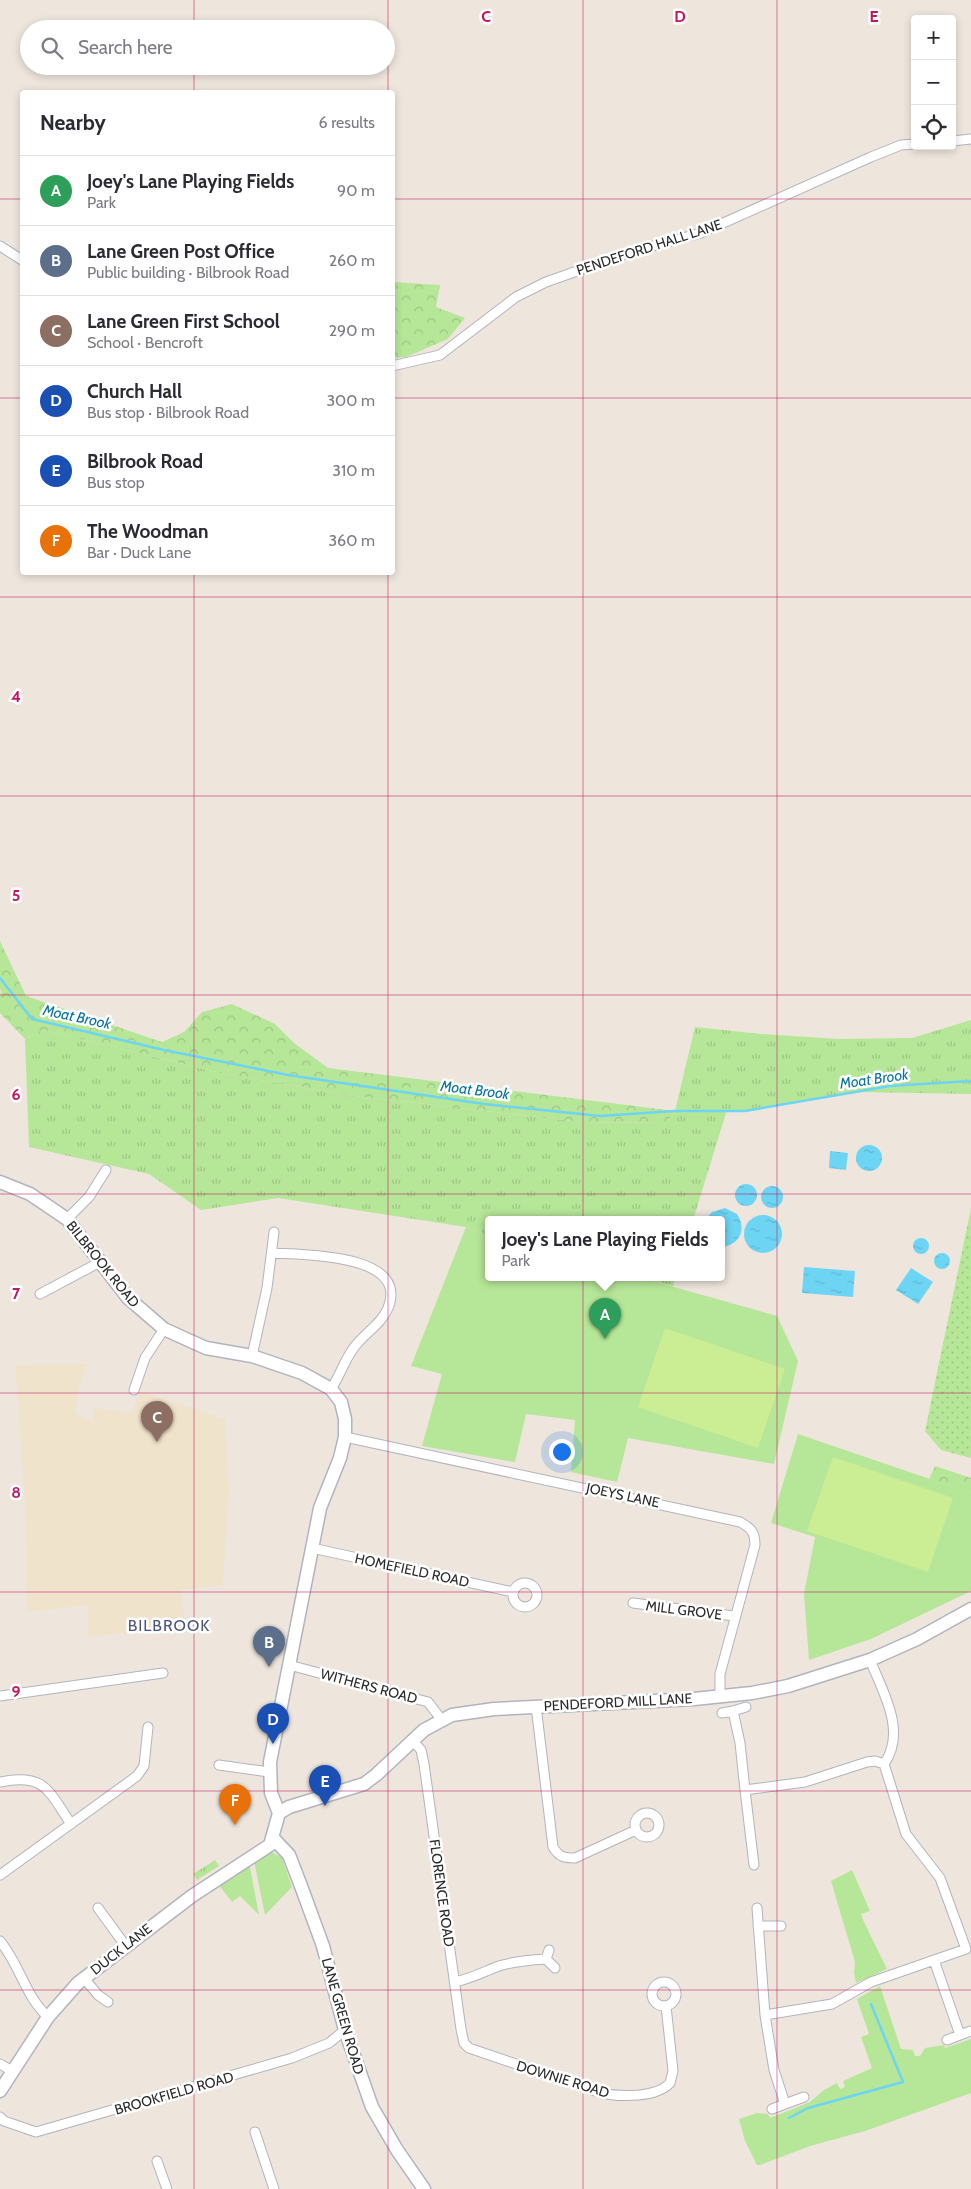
<!DOCTYPE html>
<meta charset="utf-8">
<style>
:root{--surface:#fff;--page:#f7f7f7;--text:#2b2b33;--muted:#7c7c81;--line:#e1e1e2;--accent:#3966ff}
body{margin:0;font-family:Cabin,sans-serif;background:var(--page);color:var(--text)}
.controls{position:absolute;right:15px;top:15px;display:grid;overflow:hidden;border-radius:5px;box-shadow:0 2px 8px #0003}
.controls button{width:45px;height:45px;display:grid;place-items:center;padding:0;border:0;border-bottom:1px solid var(--line);background:var(--surface);color:var(--text);font:25px sans-serif}
.you{position:absolute;left:561px;top:1451px;width:18px;height:18px;margin:-12px;border:4px solid #fff;border-radius:50%;background:#1a73e8;box-shadow:0 0 0 8px #1a73e833}
.badge{display:grid;place-items:center;width:32px;height:32px;border-radius:50%;background:var(--accent);color:#fff;font-size:16px;font-weight:700}
.pin{position:absolute;translate:-50% -41px;filter:drop-shadow(0 1px 2px #0008)}
.pin::after{content:'';position:absolute;top:26px;width:18px;height:15px;background:inherit;clip-path:polygon(0 0,100% 0,50% 100%)}
.popup{position:absolute;left:485px;top:1216px;width:240px;height:65px;box-sizing:border-box;display:grid;place-content:center;border-radius:5px;background:var(--surface);filter:drop-shadow(0 1px 4px #0005);font-size:16px;white-space:nowrap;color:var(--muted)}
.popup b{font-size:19px;color:var(--text)}
.popup::after{content:'';position:absolute;left:50%;top:100%;margin-left:-10px;border:10px solid transparent;border-top-color:var(--surface)}
.list{margin:0;padding:0;list-style:none}
h2{display:flex;justify-content:space-between;align-items:center;height:65px;margin:0;padding:0 20px;font-size:21px}
h2 small{font-size:16px;font-weight:400;color:var(--muted)}
.list li{display:grid;grid-template-columns:32px 1fr auto;gap:15px;align-items:center;box-sizing:border-box;height:70px;padding:0 20px;border-top:1px solid var(--line)}
.list b{display:block;font-size:19px;white-space:nowrap}
.list p{margin:0;font-size:16px;white-space:nowrap;color:var(--muted)}
.list em{font-size:16px;font-style:normal;color:var(--muted)}
.icon{flex:none;width:28px;height:28px;fill:none;stroke:currentColor;stroke-width:2;stroke-linecap:round;stroke-linejoin:round}
.map{position:relative;flex:none;width:971px;height:2189px;overflow:hidden}
.search{position:absolute;background:var(--surface);box-shadow:0 2px 8px #0003;left:20px;top:20px;width:375px;height:55px;display:flex;align-items:center;gap:12px;box-sizing:border-box;padding:0 18px;border-radius:28px;color:var(--muted);font-size:19px}
.panel{position:absolute;background:var(--surface);box-shadow:0 2px 8px #0003;left:20px;top:90px;width:375px;height:485px;border-radius:5px}
.map>svg:first-child{display:block}
.education{fill:#f0e3cc}
.grass{fill:url(#grass-tufts)}
.forest{fill:url(#forest-crowns)}
.park{fill:#b6e698}
.garden{fill:url(#garden-dots)}
.pitch{fill:#cbed93}
.water{fill:url(#water-ripples)}
.lines{fill:none;stroke-linecap:round;stroke-linejoin:round}
.stream{stroke:#6dd5f3;stroke-width:2.5}
.street-casing{stroke:#b1b4bf;stroke-width:11}
.secondary-casing{stroke:#b1b4bf;stroke-width:15}
.street{stroke:#fff;stroke-width:9}
.secondary{stroke:#fff;stroke-width:12}
.grid{fill:none;stroke:#c2185b;stroke-width:1;stroke-opacity:0.55}
.labels{text-anchor:middle;stroke-width:5;stroke-linejoin:round;paint-order:stroke}
.street-label{font-size:14px;fill:#2b2b2b;stroke:#fff}
.water-label{font-size:15px;font-style:italic;fill:#0973a2;stroke:#fff}
.quarter-label{font-size:16px;letter-spacing:1px;fill:#4a557e;stroke:#fff}
.grid-label{font-size:16px;text-anchor:middle;font-weight:bold;fill:#c2185b;stroke:#fff;stroke-width:5;stroke-linejoin:round;paint-order:stroke}
</style>
<div class="map">
<svg width="971" height="2189" viewBox="0 0 971 2189">
<defs>
<pattern id="grass-tufts" width="24" height="20" patternUnits="userSpaceOnUse" patternTransform="scale(1.25)"><rect width="24" height="20" fill="#b6e698"/><path d="M3 7l-1-3M5 7V3M7 7l1-3M15 17l-1-3M17 17v-4M19 17l1-3" fill="none" stroke="#9dc583"/></pattern>
<pattern id="forest-crowns" width="20" height="18" patternUnits="userSpaceOnUse" patternTransform="scale(1.25)"><rect width="20" height="18" fill="#b6e698"/><path d="M2 6a3 3 0 1 1 6 0M12 15a3 3 0 1 1 6 0" fill="none" stroke="#9dc583"/></pattern>
<pattern id="garden-dots" width="8" height="8" patternUnits="userSpaceOnUse" patternTransform="scale(1.25)"><rect width="8" height="8" fill="#b6e698"/><path d="M2 2h.1M6 6h.1" fill="none" stroke="#9dc583" stroke-width="1.8" stroke-linecap="round"/></pattern>
<pattern id="water-ripples" width="26" height="14" patternUnits="userSpaceOnUse" patternTransform="scale(1.25)"><rect width="26" height="14" fill="#6dd5f3"/><path d="M2 4q2-2 4 0t4 0M15 11q2-2 4 0t4 0" fill="none" stroke="#5fb7d0"/></pattern>
</defs>
<rect width="100%" height="100%" fill="#eee6dd"/>
<!-- education -->
<path class="education" d="M87,1364L78,1390L76,1413L92,1423L94,1408L131,1413L140,1391L225,1419L229,1492L223,1585L180,1590L186,1626L88,1637V1605L27,1612L25,1501L15,1365Z"/>
<!-- grass -->
<path class="grass" d="M971,1020V1094L858,1092L745,1111L727,1110L693,1220H489V1236L466,1227L278,1198L201,1210L149,1174L29,1147L25,1039L44,1030L225,1074L346,1095L582,1122L666,1123L675,1111L695,1027L761,1034L839,1039L912,1038Z
M642,1278H675L673,1286Z
M215,1860L219,1866L197,1880L193,1874Z"/>
<!-- forest -->
<path class="forest" d="M393,282L440,285L436,307L465,318L448,339L406,357L393,358Z
M0,941L26,996L162,1042L184,1032L202,1012L232,1004L275,1024L294,1043L328,1068L675,1111L666,1123L582,1122L346,1095L225,1074L44,1030L25,1039L0,1013V993H2L0,989Z
M935,1466L971,1478V1493L929,1479Z"/>
<!-- park -->
<path class="park" d="M466,1227L489,1236V1278H642L777,1316L798,1361L774,1464L628,1438L617,1482L571,1472L575,1420L526,1414L515,1462L422,1446L442,1374L411,1366Z
M798,1434L971,1493V1591L871,1639L809,1660L804,1594L815,1537L771,1523Z
M270,1851L282,1858L292,1887L265,1915L254,1861Z
M249,1862L259,1915L240,1896L232,1902L218,1884Z
M852,1870L870,1911L861,1914L863,1920L887,1969L856,1983L854,1973L855,1962L831,1881Z
M880,1986L901,2049L913,2050L915,2056H920L925,2048L944,2045L945,2048L971,2039V2093L865,2131L810,2146L760,2165H757L745,2141L739,2119L757,2113L768,2114L770,2118L810,2102L824,2090L837,2083L840,2089L845,2087L843,2081L872,2068L861,2037L869,2034L857,1999Z"/>
<!-- garden -->
<path class="garden" d="M971,1208V1458L941,1450L925,1431Z"/>
<!-- pitch -->
<path class="pitch" d="M665,1328L785,1369L758,1448L638,1407Z
M833,1457L953,1498L928,1572L807,1531Z"/>
<!-- water -->
<path class="water" d="M856 1158a13 13 0 1 1 26 0a13 13 0 1 1-26 0Z
M830,1151L848,1153L846,1170L829,1168Z
M735 1195a11 11 0 1 1 22 0a11 11 0 1 1-22 0Z
M761 1197a11 11 0 1 1 22 0a11 11 0 1 1-22 0Z
M725,1208L737,1214C747,1229 740,1244 723,1247L721,1220H705L712,1212Z
M744 1234a19 19 0 1 1 38 0a19 19 0 1 1-38 0Z
M913 1246a8 8 0 1 1 16 0a8 8 0 1 1-16 0Z
M934 1261a8 8 0 1 1 16 0a8 8 0 1 1-16 0Z
M804,1267L855,1271L853,1297L802,1293Z
M911,1268L933,1282L918,1304L896,1290Z"/>
<g class="lines">
<!-- stream -->
<path class="stream" d="M0,978L32,1019L164,1050L288,1075L484,1104L600,1116L675,1111H745L890,1086L971,1081
M789,2118L808,2108L903,2082L871,2004"/>
<!-- street casing -->
<g class="street-casing">
<path id="street" d="M952,141L971,139
M0,246L22,260
M392,366L440,355L516,297L546,282L631,252L701,233L871,157L901,145L915,144
M67,1219L89,1197L106,1170
M272,1253C302,1255 410,1253 388,1308C381,1325 363,1334 353,1349C344,1361 340,1376 331,1389
M40,1294L100,1262
M252,1356L267,1288L274,1232
M134,1390L145,1358L164,1329
M345,1437L740,1522C751,1528 755,1532 755,1545L720,1674V1697
M312,1548L513,1592
M513 1595a12 12 0 1 1 24 0a12 12 0 1 1-24 0Z
M633,1603L734,1616
M289,1665L428,1702L441,1719
M0,1696L163,1673
M536,1706L553,1847C559,1857 564,1858 575,1858L636,1830
M746,1707L733,1711L740,1743L745,1790L805,1782L867,1762L875,1761L884,1764
M722,1713L733,1711
M412,1740L421,1750L424,1764L461,2029L464,2043L469,2048L601,2093C621,2097 656,2098 670,2083L673,2071L666,2006
M219,1765L269,1772
M0,1782C45,1773 48,1790 71,1824
M745,1790L754,1865
M635 1825a12 12 0 1 1 24 0a12 12 0 1 1-24 0Z
M0,1875L137,1776L144,1766L148,1727
M98,1908L125,1945
M757,1908L765,2015L832,2004L871,1982L966,1949L940,1878L906,1834L884,1764C907,1732 883,1692 870,1660
M758,1926H781
M0,1941C20,1965 25,1996 48,2017
M546,1959L555,1968
M934,1960L960,2035L947,2040
M84,1978L98,1995L108,2002
M455,1982C473,1978 483,1972 499,1966C515,1961 530,1960 546,1959L549,1950
M652 1994a12 12 0 1 1 24 0a12 12 0 1 1-24 0Z
M765,2015L774,2070L785,2104L804,2097
M960,2035L971,2031
M0,2064L12,2071
M772,2109L785,2104
M0,2117L4,2121L36,2132L292,2058L329,2043L345,2030
M255,2132L274,2189
M157,2161L167,2189"/>
</g>
<!-- secondary casing -->
<g class="secondary-casing">
<path id="secondary" d="M0,1182L30,1194L67,1219L128,1298L164,1329L206,1348L252,1356L302,1373L331,1389L341,1402L345,1419V1437L340,1458L320,1508L270,1762L271,1793L279,1813L270,1845L192,1896L78,1983L48,2017L0,2091
M279,1813L289,1807L364,1784L376,1775L424,1730L452,1715L494,1709L694,1699L752,1693L788,1686L870,1660L917,1639L971,1609
M273,1838L289,1855L301,1886L323,1946L345,2030L372,2107L397,2150L424,2189"/>
</g>
<!-- street -->
<use href="#street" class="street"/>
<!-- secondary -->
<use href="#secondary" class="secondary"/>
</g>
<!-- grid -->
<path class="grid" d="M194,0V29M388,0V92M583,0V2189M777,0V2189M194,66V92M0,199H22M392,199H971M0,398H22M392,398H971M194,572V2189M388,572V2189M0,597H971M0,796H971M0,995H971M0,1194H971M0,1393H971M0,1592H971M0,1791H971M0,1990H971"/>
<g class="labels">
<!-- street labels -->
<g class="street-label">
<text transform="translate(649 247) rotate(-18)" y="5">PENDEFORD HALL LANE</text>
<text transform="translate(103 1264) rotate(51)" y="5">BILBROOK ROAD</text>
<text transform="translate(623 1495) rotate(12)" y="5">JOEYS LANE</text>
<text transform="translate(412 1570) rotate(12)" y="5">HOMEFIELD ROAD</text>
<text transform="translate(684 1610) rotate(7)" y="5">MILL GROVE</text>
<text transform="translate(369 1686) rotate(15)" y="5">WITHERS ROAD</text>
<text transform="translate(618 1702) rotate(-3)" y="5">PENDEFORD MILL LANE</text>
<text transform="translate(442 1893) rotate(82)" y="5">FLORENCE ROAD</text>
<text transform="translate(121 1949) rotate(-38)" y="5">DUCK LANE</text>
<text transform="translate(343 2016) rotate(74)" y="5">LANE GREEN ROAD</text>
<text transform="translate(563 2079) rotate(17)" y="5">DOWNIE ROAD</text>
<text transform="translate(174 2093) rotate(-16)" y="5">BROOKFIELD ROAD</text>
</g>
<!-- water labels -->
<g class="water-label">
<text transform="translate(77 1017) rotate(12)" y="5">Moat Brook</text>
<text transform="translate(874 1079) rotate(-8)" y="5">Moat Brook</text>
<text transform="translate(475 1090) rotate(7)" y="5">Moat Brook</text>
</g>
<!-- quarter labels -->
<g class="quarter-label">
<text x="169" y="1631">BILBROOK</text>
</g>
</g>
<g class="grid-label">
<text x="486" y="22">C</text>
<text x="680" y="22">D</text>
<text x="874" y="22">E</text>
<text x="16" y="702">4</text>
<text x="16" y="901">5</text>
<text x="16" y="1100">6</text>
<text x="16" y="1299">7</text>
<text x="16" y="1498">8</text>
<text x="16" y="1697">9</text>
</g>
</svg>
<div class="controls">
<button>+</button>
<button>−</button>
<button><svg class="icon" aria-label="locate" viewBox="0 0 24 24"><circle cx="12" cy="12" r="6"/><path d="M12 2v4M12 18v4M2 12h4M18 12h4"/></svg></button>
</div>
<div class="you"></div>
<div class="pin badge" style="left:605px;top:1339px;background:#2e9e5b">A</div>
<div class="popup"><b>Joey's Lane Playing Fields</b>Park</div>
<div class="pin badge" style="left:269px;top:1667px;background:#5c6f8a">B</div>
<div class="pin badge" style="left:157px;top:1442px;background:#8d6e63">C</div>
<div class="pin badge" style="left:273px;top:1744px;background:#1a4fb4">D</div>
<div class="pin badge" style="left:325px;top:1806px;background:#1a4fb4">E</div>
<div class="pin badge" style="left:235px;top:1825px;background:#e8710a">F</div>
<div class="search"><svg class="icon" aria-label="search" viewBox="0 0 24 24"><circle cx="10" cy="10" r="6"/><path d="M15 15l6 6"/></svg>Search here</div>
<section class="panel">
<h2>Nearby<small>6 results</small></h2>
<ul class="list">
<li><span class="badge" style="background:#2e9e5b">A</span><div><b>Joey's Lane Playing Fields</b><p>Park</p></div><em>90 m</em></li>
<li><span class="badge" style="background:#5c6f8a">B</span><div><b>Lane Green Post Office</b><p>Public building · Bilbrook Road</p></div><em>260 m</em></li>
<li><span class="badge" style="background:#8d6e63">C</span><div><b>Lane Green First School</b><p>School · Bencroft</p></div><em>290 m</em></li>
<li><span class="badge" style="background:#1a4fb4">D</span><div><b>Church Hall</b><p>Bus stop · Bilbrook Road</p></div><em>300 m</em></li>
<li><span class="badge" style="background:#1a4fb4">E</span><div><b>Bilbrook Road</b><p>Bus stop</p></div><em>310 m</em></li>
<li><span class="badge" style="background:#e8710a">F</span><div><b>The Woodman</b><p>Bar · Duck Lane</p></div><em>360 m</em></li>
</ul>
</section>
</div>
